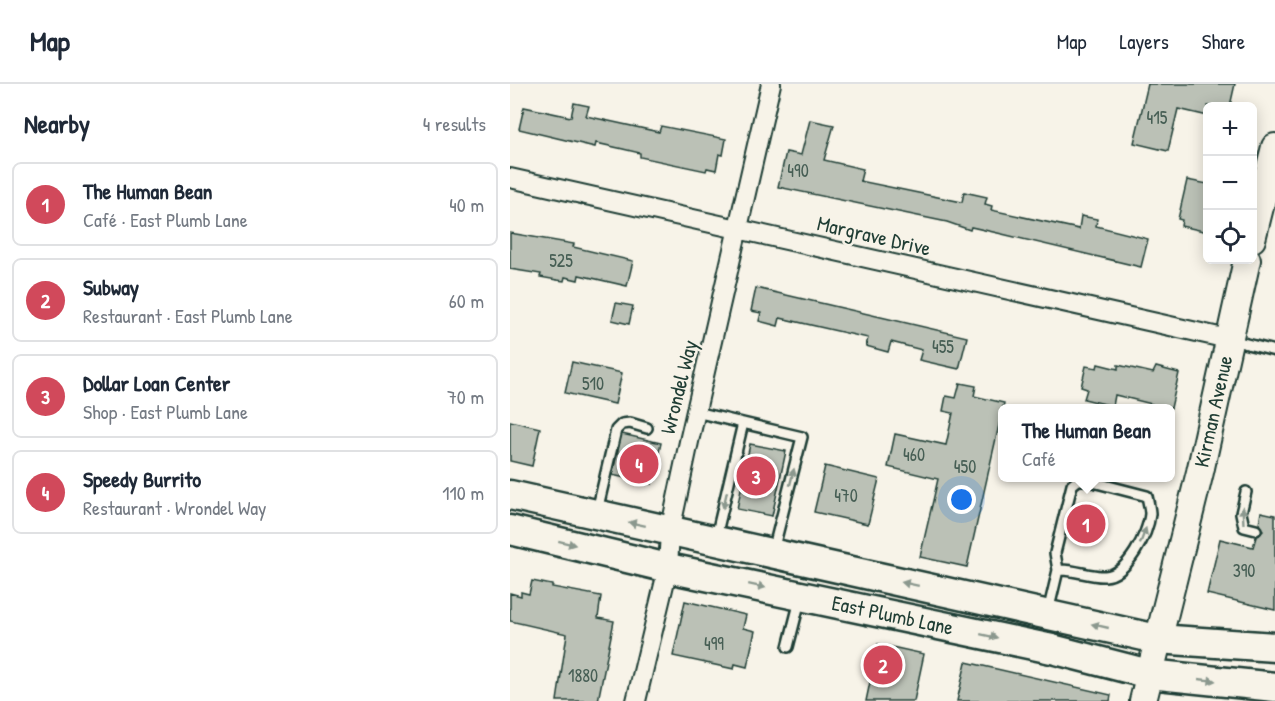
<!DOCTYPE html>
<meta charset="utf-8">
<style>
:root{--surface:#fff;--page:#f2f2f3;--text:#1f2937;--muted:#747a83;--line:#e0e1e3;--accent:#d1495b}
body{margin:0;font-family:"Patrick Hand",sans-serif;background:var(--page);color:var(--text)}
.controls{position:absolute;right:18px;top:18px;display:grid;overflow:hidden;border-radius:9px;box-shadow:0 3px 15px #0003}
.controls button{width:54px;height:54px;display:grid;place-items:center;padding:0;border:0;border-bottom:2px solid var(--line);background:var(--surface);color:var(--text);font:30px sans-serif}
.you{position:absolute;left:452px;top:416px;width:21px;height:21px;margin:-15px;border:4px solid #fff;border-radius:50%;background:#1a73e8;box-shadow:0 0 0 9px #1a73e833}
.badge{display:grid;place-items:center;width:39px;height:39px;border-radius:50%;background:var(--accent);color:#fff;font-size:20px;font-weight:700}
.pin{position:absolute;translate:-50% -50%;border:3px solid #fff;box-shadow:0 2px 6px #0006}
.popup{position:absolute;left:488px;top:320px;width:177px;height:78px;box-sizing:border-box;display:grid;place-content:center;border-radius:9px;background:var(--surface);filter:drop-shadow(0 2px 4px #0005);font-size:20px;white-space:nowrap;color:var(--muted)}
.popup b{font-size:22px;color:var(--text)}
.popup::after{content:'';position:absolute;left:50%;top:100%;margin-left:-12px;border:12px solid transparent;border-top-color:var(--surface)}
.list{margin:0;padding:0;list-style:none}
h2{display:flex;justify-content:space-between;align-items:center;height:78px;margin:0;padding:0 24px;font-size:26px}
h2 small{font-size:20px;font-weight:400;color:var(--muted)}
.list li{display:grid;grid-template-columns:39px 1fr auto;gap:18px;align-items:center;box-sizing:border-box;height:84px;margin:0 12px 12px;padding:0 12px;border:2px solid var(--line);border-radius:9px}
.list b{display:block;font-size:22px;white-space:nowrap}
.list p{margin:0;font-size:20px;white-space:nowrap;color:var(--muted)}
.list em{font-size:20px;font-style:normal;color:var(--muted)}
.icon{flex:none;width:33px;height:33px;fill:none;stroke:currentColor;stroke-width:2;stroke-linecap:round;stroke-linejoin:round}
.map{position:relative;flex:none;width:765px;height:617px;overflow:hidden}
header{display:flex;align-items:center;gap:36px;box-sizing:border-box;height:84px;padding:0 30px;background:var(--surface);border-bottom:2px solid var(--line)}
header strong{font-size:28px}
nav{display:flex;gap:33px;margin-inline-start:auto;font-size:21px}
main{display:flex}
aside{flex:1;background:var(--surface)}
.map>svg:first-child{display:block}
.building{fill:#bbc1b6;stroke:#1f3d34;stroke-width:1.5}
.lines{fill:none;stroke-linecap:round;stroke-linejoin:round}
.lane-casing{stroke:#1f3d34;stroke-width:14}
.street-casing{stroke:#1f3d34;stroke-width:22}
.secondary-casing{stroke:#1f3d34;stroke-width:30}
.primary-casing{stroke:#1f3d34;stroke-width:33}
.lane{stroke:#f7f3e8;stroke-width:9}
.street{stroke:#f7f3e8;stroke-width:18}
.secondary{stroke:#f7f3e8;stroke-width:26}
.primary{stroke:#f7f3e8;stroke-width:28}
.oneway{fill:#8b988e}
.labels{text-anchor:middle;stroke-width:5;stroke-linejoin:round;paint-order:stroke}
.number-label{font-size:18px;fill:#465e54}
.street-label{font-size:21px;fill:#1f3d34;stroke:#f7f3e8}
</style>
<header>
<strong>Map</strong>
<nav><a>Map</a><a>Layers</a><a>Share</a></nav>
</header>
<main>
<aside>
<h2>Nearby<small>4 results</small></h2>
<ul class="list">
<li><span class="badge">1</span><div><b>The Human Bean</b><p>Café · East Plumb Lane</p></div><em>40 m</em></li>
<li><span class="badge">2</span><div><b>Subway</b><p>Restaurant · East Plumb Lane</p></div><em>60 m</em></li>
<li><span class="badge">3</span><div><b>Dollar Loan Center</b><p>Shop · East Plumb Lane</p></div><em>70 m</em></li>
<li><span class="badge">4</span><div><b>Speedy Burrito</b><p>Restaurant · Wrondel Way</p></div><em>110 m</em></li>
</ul>
</aside>
<div class="map">
<svg width="765" height="617" viewBox="0 0 765 617">
<rect width="100%" height="100%" fill="#f7f3e8"/>
<filter id="ink" filterUnits="userSpaceOnUse"><feTurbulence type="fractalNoise" baseFrequency=".0167" numOctaves="2"/><feDisplacementMap in="SourceGraphic" scale="12" xChannelSelector="R" yChannelSelector="G"/><feConvolveMatrix kernelMatrix="1 2 1 2 8 2 1 2 1" color-interpolation-filters="sRGB"/></filter>
<g filter="url(#ink)">
<!-- building -->
<path class="building" d="M638,0H725L720,22H698V32L668,25L658,67L624,59Z
M64,19L79,22L76,32L149,48L151,42L216,55L213,71L209,70L206,86L197,84L196,87L130,73V69L113,65L86,59L85,63L9,45L14,23L61,33Z
M300,36L324,41L314,76L353,85L350,97L452,118L454,108L477,113L475,120L482,122L481,126L569,145L571,132L587,135L586,142L638,155L631,183L492,150L461,143L460,146L437,138L268,103L276,68L291,71Z
M677,96L698,100V148L671,142L672,136L668,135Z
M0,149L64,160L63,163L123,177L117,202L69,191L68,196L55,193L54,197L47,196L30,193L31,190L0,185Z
M246,204L457,253L449,285L409,276L412,266L381,258L378,268L356,262L358,254L270,234L268,242L249,237L251,229L241,227Z
M106,219L123,222L119,240L102,236Z
M62,278L112,289L105,320L55,309Z
M588,280L608,285V281L643,289L646,283L669,289L661,324H641L642,320L605,311L603,322L574,315L577,305L571,303L576,282L587,284Z
M450,299L466,302L464,312L494,319L457,483L410,473L428,395L378,383L385,350L436,361L443,329L433,327L436,312L446,314Z
M0,337L30,344L22,382L0,377Z
M112,350L151,359L142,400L102,391Z
M240,360L276,367L262,432L227,425Z
M315,382L369,395L358,440L304,428Z
M751,428L765,431V526L697,510L710,455L743,463L746,453L753,447L749,440Z
M22,497L42,501V503L91,512L88,534L104,537L88,617H47L57,550L0,537V509L11,512V508L19,510Z
M175,517L236,531L233,544L245,547L237,583L225,580L224,585L163,572Z
M368,560L414,570L404,617H356Z
M456,578L601,611L600,617H447Z"/>
<g class="lines">
<!-- lane casing -->
<g class="lane-casing">
<path id="lane" d="M721,256L765,267
M186,328L292,353L263,467
M736,408L731,429L734,443L746,446
M87,427L106,346L112,340L120,339L137,344
M206,453L233,339
M538,528L548,486L545,469L562,401L568,396H575L637,412C638,417 640,425 640,430C638,450 617,491 595,492C580,493 565,485 548,486
M278,563L290,516"/>
</g>
<!-- street casing -->
<g class="street-casing">
<path id="street" d="M0,94L718,255
M126,617L158,484L160,447L180,353L261,0"/>
</g>
<!-- secondary casing -->
<g class="secondary-casing">
<g id="secondary">
<path d="M742,155L765,63"/>
<path id="s1" d="M633,617L690,388L737,176"/>
</g>
</g>
<!-- primary casing -->
<g class="primary-casing">
<g id="primary">
<path d="M0,411L647,555L765,563"/>
<path id="s2" d="M0,446L158,484L542,565L639,590L765,603"/>
</g>
</g>
<!-- lane -->
<use href="#lane" class="lane"/>
<!-- street -->
<use href="#street" class="street"/>
<!-- secondary -->
<use href="#secondary" class="secondary"/>
<!-- primary -->
<use href="#primary" class="primary"/>
</g>
<!-- one-way arrows -->
<defs><path id="oneway-solid" d="M-6-.8H1V-3.2L6.5 0L1 3.2V.8H-6Z" transform="scale(1.5)"/></defs>
<g class="oneway">
<use href="#oneway-solid" transform="translate(282 393) rotate(-76)"/>
<use href="#oneway-solid" transform="translate(215 416) rotate(103)"/>
<use href="#oneway-solid" transform="translate(733 431) rotate(-93)"/>
<use href="#oneway-solid" transform="translate(127 440) rotate(-168)"/>
<use href="#oneway-solid" transform="translate(633 452) rotate(-70)"/>
<use href="#oneway-solid" transform="translate(57 459) rotate(14)"/>
<use href="#oneway-solid" transform="translate(400 500) rotate(-168)"/>
<use href="#oneway-solid" transform="translate(247 502) rotate(12)"/>
<use href="#oneway-solid" transform="translate(590 542) rotate(-167)"/>
<use href="#oneway-solid" transform="translate(479 552) rotate(12)"/>
<use href="#oneway-solid" transform="translate(697 596) rotate(6)"/>
</g>
</g>
<g class="labels">
<!-- number labels -->
<g class="number-label">
<text x="647" y="40">415</text>
<text x="288" y="93">490</text>
<text x="51" y="183">525</text>
<text x="433" y="269">455</text>
<text x="83" y="306">510</text>
<text x="404" y="377">460</text>
<text x="455" y="389">450</text>
<text x="336" y="418">470</text>
<text x="734" y="493">390</text>
<text x="204" y="566">499</text>
<text x="73" y="598">1880</text>
</g>
<!-- street labels -->
<g class="street-label">
<text transform="translate(364 152) rotate(13)" y="7">Margrave Drive</text>
<text transform="translate(169 303) rotate(-76)" y="7">Wrondel Way</text>
<text dy="7" stroke="none"><textPath href="#s1" startOffset="298">Kirman Avenue</textPath></text>
<text dy="7" stroke="none"><textPath href="#s2" startOffset="392">East Plumb Lane</textPath></text>
</g>
</g>
</svg>
<div class="controls">
<button>+</button>
<button>−</button>
<button><svg class="icon" aria-label="locate" viewBox="0 0 24 24"><circle cx="12" cy="12" r="6"/><path d="M12 2v4M12 18v4M2 12h4M18 12h4"/></svg></button>
</div>
<div class="you"></div>
<div class="pin badge" style="left:576px;top:440px">1</div>
<div class="popup"><b>The Human Bean</b>Café</div>
<div class="pin badge" style="left:373px;top:581px">2</div>
<div class="pin badge" style="left:246px;top:392px">3</div>
<div class="pin badge" style="left:129px;top:380px">4</div>
</div>
</main>
